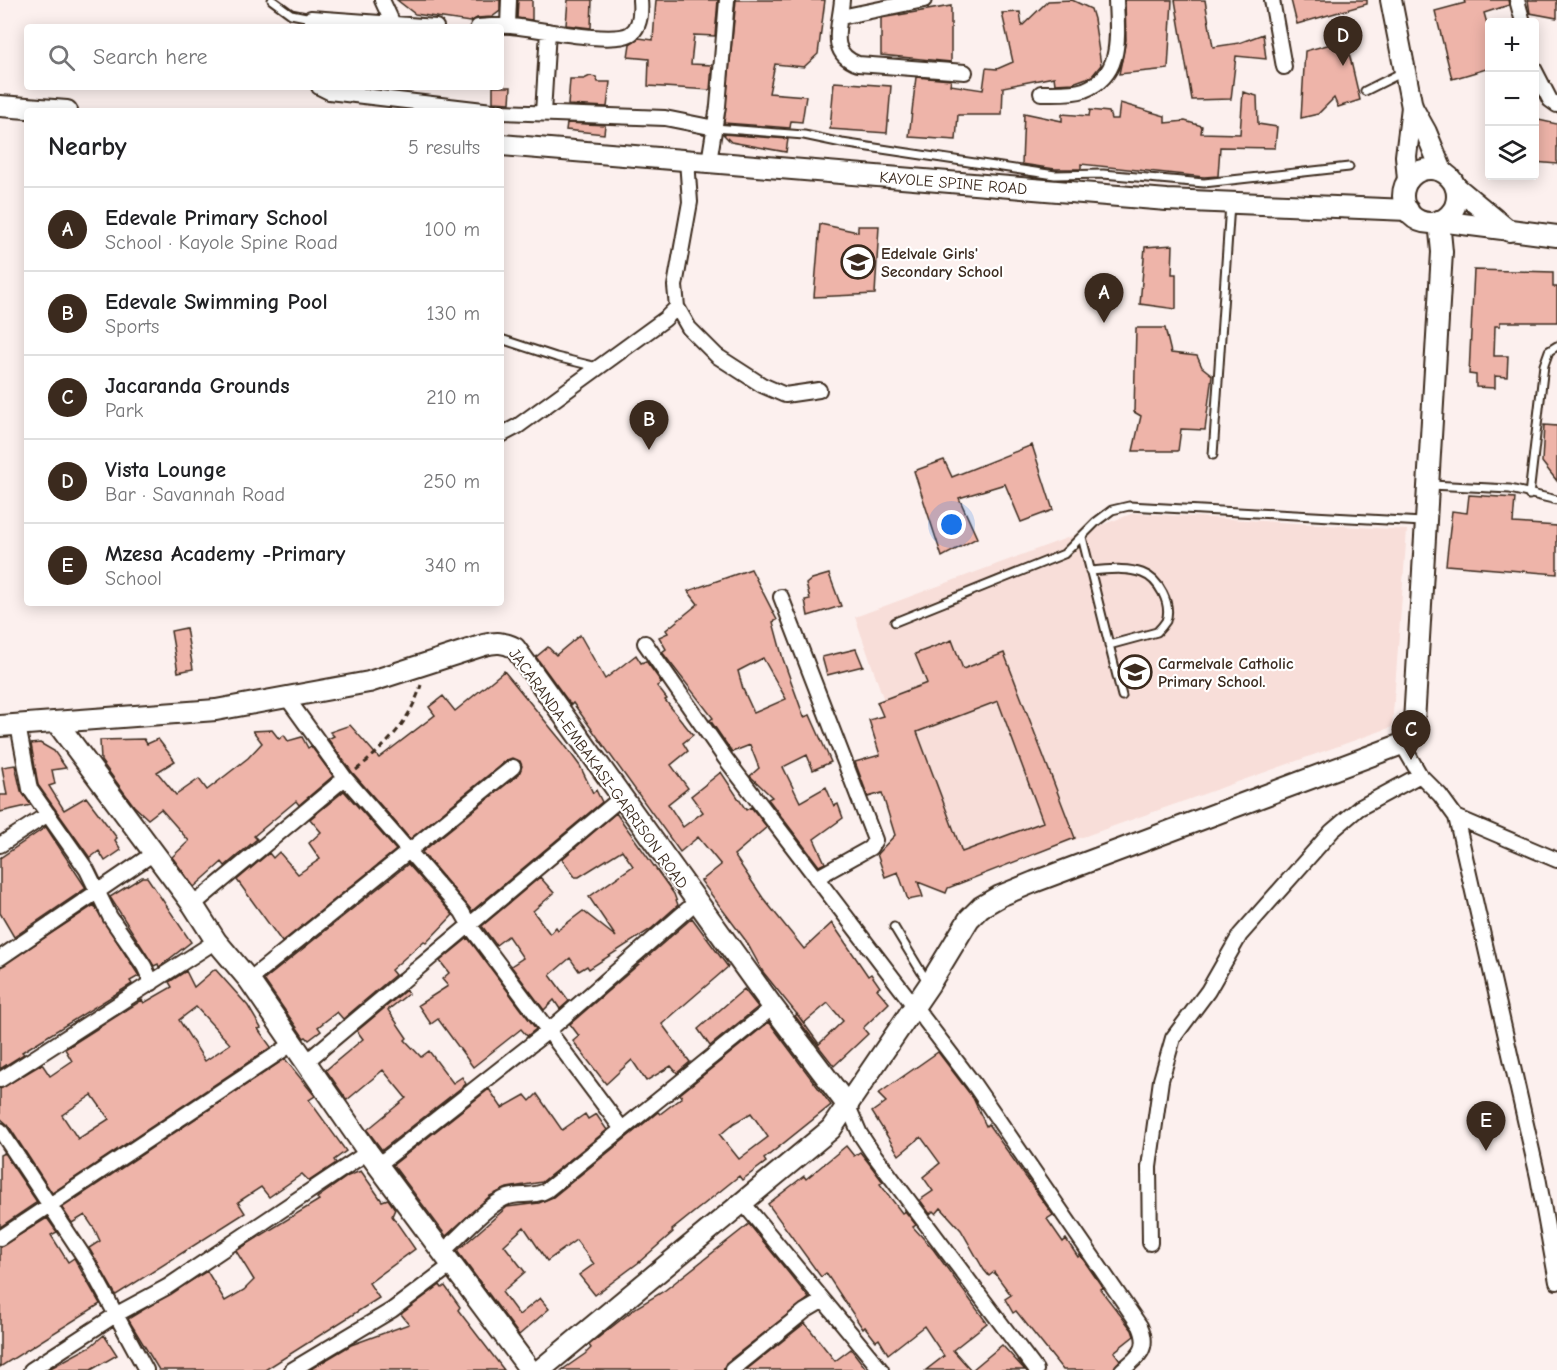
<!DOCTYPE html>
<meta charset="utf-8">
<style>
:root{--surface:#fff;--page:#f6f6f6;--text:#202124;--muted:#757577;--line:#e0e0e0;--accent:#3b2a1e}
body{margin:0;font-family:"Comic Neue",sans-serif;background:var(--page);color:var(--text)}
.controls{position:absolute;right:18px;top:18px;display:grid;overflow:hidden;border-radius:6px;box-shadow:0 3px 15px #0003}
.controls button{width:54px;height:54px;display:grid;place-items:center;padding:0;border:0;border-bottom:2px solid var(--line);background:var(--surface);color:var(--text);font:30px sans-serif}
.you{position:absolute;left:952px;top:525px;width:21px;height:21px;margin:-15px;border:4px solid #fff;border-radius:50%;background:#1a73e8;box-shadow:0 0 0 9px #1a73e833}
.badge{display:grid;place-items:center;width:39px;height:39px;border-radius:50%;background:var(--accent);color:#fff;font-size:20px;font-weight:700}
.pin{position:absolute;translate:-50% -50px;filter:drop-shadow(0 2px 3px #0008)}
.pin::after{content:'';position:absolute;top:32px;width:21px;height:18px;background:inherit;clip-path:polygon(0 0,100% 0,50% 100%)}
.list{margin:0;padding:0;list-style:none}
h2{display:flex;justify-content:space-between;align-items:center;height:78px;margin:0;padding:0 24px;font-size:26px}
h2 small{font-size:20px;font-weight:400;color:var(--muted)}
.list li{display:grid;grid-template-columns:39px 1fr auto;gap:18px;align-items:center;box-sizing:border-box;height:84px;padding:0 24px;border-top:2px solid var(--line)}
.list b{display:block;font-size:22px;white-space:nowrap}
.list p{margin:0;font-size:20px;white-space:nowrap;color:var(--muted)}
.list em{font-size:20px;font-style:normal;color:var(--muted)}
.icon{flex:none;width:33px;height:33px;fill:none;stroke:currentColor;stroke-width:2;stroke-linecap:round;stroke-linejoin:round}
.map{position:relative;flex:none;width:1557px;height:1370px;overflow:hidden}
.search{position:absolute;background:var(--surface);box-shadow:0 3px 15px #0003;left:24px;top:24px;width:480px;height:66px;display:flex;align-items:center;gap:15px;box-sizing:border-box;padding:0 21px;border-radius:6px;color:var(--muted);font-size:22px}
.panel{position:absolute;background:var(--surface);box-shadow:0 3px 15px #0003;left:24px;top:108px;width:480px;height:498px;border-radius:6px}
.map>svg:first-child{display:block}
.built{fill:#f8ded9}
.building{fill:#eeb4a9;stroke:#3b2a1e;stroke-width:1.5;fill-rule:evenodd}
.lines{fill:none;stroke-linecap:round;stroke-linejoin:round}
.lane-casing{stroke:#3b2a1e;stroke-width:11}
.street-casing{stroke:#3b2a1e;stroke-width:18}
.secondary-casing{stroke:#3b2a1e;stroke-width:24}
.path{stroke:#3b2a1e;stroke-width:3;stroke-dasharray:6 4.5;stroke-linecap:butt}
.lane{stroke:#fff;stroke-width:7}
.street{stroke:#fff;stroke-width:14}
.secondary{stroke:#fff;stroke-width:20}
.labels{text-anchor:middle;stroke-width:4.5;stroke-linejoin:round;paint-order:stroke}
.street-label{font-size:16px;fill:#3b2a1e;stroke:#fff}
.poi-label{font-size:16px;font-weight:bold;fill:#3b2a1e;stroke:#fff;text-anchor:start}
</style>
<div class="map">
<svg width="1557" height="1370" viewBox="0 0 1557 1370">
<rect width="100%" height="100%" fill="#fcf0ee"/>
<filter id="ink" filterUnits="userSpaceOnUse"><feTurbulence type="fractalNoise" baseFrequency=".0167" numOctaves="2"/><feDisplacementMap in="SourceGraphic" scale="12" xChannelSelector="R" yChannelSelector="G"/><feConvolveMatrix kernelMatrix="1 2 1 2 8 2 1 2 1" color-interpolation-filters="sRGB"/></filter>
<g filter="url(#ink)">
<!-- built -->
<path class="built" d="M1134,513L1407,530L1392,727L948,885L855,617Z"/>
<!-- building -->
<path class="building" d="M397,0H500V11L492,17L477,18L470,22L415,14Z
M518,0H532V20L517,18Z
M568,0H592L591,28L566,25Z
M656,0H718L715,36L694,35L691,64L712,65L710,90L648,86L649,59L628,57L630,44L639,38L653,40Z
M736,0H825L818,54L804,67L775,64L769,93L806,96L802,122L791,121L790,128L724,123Z
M1072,0L1091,9L1094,19L1101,65L1092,76L1073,83L1055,84L1054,77L1003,87L1002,115H958L956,140L909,137L916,77L951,80L950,85L983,90L986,68L997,69L1013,62L1002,13L1020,12L1022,26L1048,1Z
M1125,0H1172L1168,69L1119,74L1126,40Z
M1175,0H1205L1213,47L1239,43L1263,34L1266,59L1236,56L1231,99L1192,100Z
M1291,0H1367V4L1297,24Z
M1464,0H1508L1509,5L1484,13L1490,34V68L1452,79L1435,11L1465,3Z
M1528,0H1557V18L1530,13Z
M951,6V62L881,55V18Z
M1346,40L1360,100L1338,107L1334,98L1318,114L1301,118L1305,51Z
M590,76L596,77L598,82H610L607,107L568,105L570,79H584Z
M834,82L891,86L887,133L830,129Z
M493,87H511L510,103L493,102Z
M1243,92L1257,96L1258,124L1277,127L1275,148L1220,147L1218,176L1204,177L1081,164V169H1055L1022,164L1024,113L1062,121V114L1089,116L1090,110L1109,112L1111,119H1118L1120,103L1165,116V123L1185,121L1202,126L1201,133L1240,134Z
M1534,119L1557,124V164L1534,162Z
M567,123L605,125L604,134L566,130Z
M723,134L788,139L786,152L731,142Z
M820,224L858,232V226H879L875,294L814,297Z
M1173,245L1172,274H1176V309L1140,304L1145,247Z
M1474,270L1553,272V287H1557V322H1500V326H1495L1494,356H1508L1507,377L1495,376V388L1476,387V375L1469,374Z
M1136,328H1165L1171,353L1197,356L1202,367L1212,375L1205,430L1181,429L1178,451H1133L1141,416L1134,412Z
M1544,425L1557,426V481L1542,462Z
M1032,445L1053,510L1021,522L1005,484L959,498L977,538L942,557L914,471L944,460L952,477Z
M1469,495L1515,498L1513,523L1557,526V574L1446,565L1452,511L1467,513Z
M751,569L777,620L773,622L783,659L804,717L810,715L831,762L813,770L807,755L783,767L800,802L826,787L834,806L838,804L843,818L814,839L825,863L819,866L768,799L772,797L750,776L759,768L750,745L732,752L710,720L713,718L662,652L666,649L659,637L668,633L666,630L698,604L688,591ZM763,658L786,699L754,713L743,689L738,671Z
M829,574L841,606L808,616L805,600L810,599L806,584L812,579Z
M186,628L193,669L178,672L171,631Z
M580,635L605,679L636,655L641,663L646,661L662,683L657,686L667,699L665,700L693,735L683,743L688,751L671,765L688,788L668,804L683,827L703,812L691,796L721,772L746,810L751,807L767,827L734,855L763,898L804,949L832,923L868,976L871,974L880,987L877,989L889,1003L863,1028L868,1034L834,1066L795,1016L797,1014L819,1044L843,1021L828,1003L804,1023L763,972L746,941L701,881L721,865L698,837L680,852L573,703L571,705L568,701L536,657L548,647L556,655Z
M952,640L963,669L1004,653L1075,838L948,888L946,893L918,882L923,897L908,900L898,872L885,877L877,854L895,835L882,793L868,797L855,762L880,755L869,720L883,716L877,702L927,683L915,654ZM998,701L1043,822L962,852L917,732Z
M856,649L863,666L827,675L822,657Z
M504,671L564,744L580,766L593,793L596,790L602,802L472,911L422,852L519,774L522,766L520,761L512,758L507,760L410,839L352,772L328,739L334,736L330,732L350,725L379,758L435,715L429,707L443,696L455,711Z
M272,730L279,739L284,735L288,741L302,737L308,748L311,746L333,776L299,805L296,801L254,836L257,839L225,866L222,862L194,887L172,857L189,841L161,809L148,819L134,806L101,761L100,740L144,739L147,744L158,739L175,761L157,772L176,795L199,779L207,790L248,758L262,743L253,731Z
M40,743L54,751L66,768L52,770L55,784L49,786L64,810L86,797L117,838L115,840L121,850L105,861L99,851L90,858L38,785L31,744Z
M15,765L21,791L31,805L0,812V795H7L2,767Z
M344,791L396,850L282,942L237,880L269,853L273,858L279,852L298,874L320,859L309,843L321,832L310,819Z
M616,813L674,894L678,905L651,929L589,969L587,966L579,971L570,958L550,975L569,1001L560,1009L554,1000L544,1010L511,966L523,958L508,936L496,945L482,926L540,877L554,893L533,911L550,934L556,927L558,930L583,911L616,937L589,897L633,866L622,850L579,877H575L562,859Z
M46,827L86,888L14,937L0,913V858Z
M408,864L453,915L426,943L424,941L391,970L395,975L343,1019L337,1012L318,1027L321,1031L309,1040L306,1037L304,1038L264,980Z
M142,877H147L191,942L159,967L158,964L154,966L110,897Z
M94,905L139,976L130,981L132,984L22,1052L24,1054L0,1069V967Z
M692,918L728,967L662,1024L690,1062L677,1073L671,1066L646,1081L632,1060L606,1084L573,1041L579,1036L570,1024Z
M468,938L536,1029L527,1036L521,1029L516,1033L473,1067L438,1019L431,1024L418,1005L448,986L442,979L449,973L440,961Z
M215,969L248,1006L261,1028L258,1029L271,1047L52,1193L8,1125L0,1118V1089L42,1064L50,1076L72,1061L65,1049L142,1000L144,1003L172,987L169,982L186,971L194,987ZM196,1007L230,1044L205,1061L179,1020ZM92,1095L109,1119L78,1139L62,1115Z
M744,989L758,1007L710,1046L698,1029Z
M406,990L408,994L388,1010L407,1038L405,1040L421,1057L429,1051L453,1083L462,1077L466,1084L382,1150L367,1130L406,1098L383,1070L347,1100L326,1070L363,1039L357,1031Z
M769,1022L831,1105L764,1159L766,1162L742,1180L739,1176L672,1230L673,1232L638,1263L595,1295L579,1275L594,1264L576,1240L547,1261L524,1227L504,1245L525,1272L502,1292L519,1315L540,1298L549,1309L519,1335L457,1251L507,1207L539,1203L553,1197L658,1112L660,1114L682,1097L680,1094ZM751,1113L768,1137L739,1159L720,1135L734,1123Z
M938,1052L973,1098L986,1126L988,1124L1053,1215L1047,1219L1063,1242L1066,1239L1078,1257L1080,1255L1103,1288L1100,1289L1132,1330L1134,1336L1114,1352L1120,1360L1113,1370H1063L1016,1311L1013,1313L1005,1299L1011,1295L994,1272L989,1276L984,1270L961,1230L941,1208L936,1214L933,1211L930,1214L920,1200L933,1191L923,1177L940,1163L921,1137L899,1155L872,1112L886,1102L878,1094Z
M285,1059L315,1096L309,1100L346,1151L334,1160L336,1163L309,1181L302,1174L269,1197L261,1187L238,1202L245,1213L116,1295L89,1248L100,1241L95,1230L85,1215L72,1223L62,1208Z
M489,1089L502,1108L525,1095L530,1101L537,1094L562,1130L585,1114L588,1119L596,1114L607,1130L542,1182L507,1188L490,1196L446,1236L393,1165Z
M846,1146L854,1156L860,1152L868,1162L883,1182L880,1184L902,1213L905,1211L916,1225L913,1227L933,1249L987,1323L953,1350L971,1370H926L944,1356L924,1326L888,1354L879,1339L876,1341L865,1327L863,1329L826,1273L821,1277L768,1204L804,1176L806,1179Z
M4,1153L37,1202L0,1227V1155Z
M361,1171L382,1201L388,1199L395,1209L392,1216L415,1249L369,1283L379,1298L265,1370H159L128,1319L207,1271L225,1301L244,1290L254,1280L236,1251L319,1200L317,1198L348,1176Z
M47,1218L57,1232L51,1235L68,1262L74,1258L100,1304L0,1367V1247Z
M749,1224L809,1298L726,1363L723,1370H562L585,1354L591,1348L589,1345L637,1307L664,1291Z
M440,1285L442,1288L445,1286L460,1307L458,1310L504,1370H309L351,1345L409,1324L401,1314Z
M805,1323L835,1361L851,1349L867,1370H746Z
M104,1335L117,1355L91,1370H47L91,1346Z
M1002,1345L1025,1370H972Z"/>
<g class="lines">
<!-- lane casing -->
<g class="lane-casing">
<path id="lane" d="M272,0L291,14L311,18
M1365,91L1403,72
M715,128L804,135L842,143L1055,175L1103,174L1204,183L1349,167
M501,339L556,357L597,367
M1213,455L1230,204
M1431,485L1510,489L1557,500
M1529,495L1544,365L1549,351L1557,346
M1082,537L1122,696
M1090,571C1107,570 1126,567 1142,573C1159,579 1172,604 1166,621C1164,624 1160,629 1157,632L1109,645
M895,622L1064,554L1096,522L1112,510L1129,506L1423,522
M894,927L928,983"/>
</g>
<!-- street casing -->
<g class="street-casing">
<path id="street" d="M382,0L393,24
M842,0C840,26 827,53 858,64L965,72
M1272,0L1284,67
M1517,0L1523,22
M841,17L924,0
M508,25L509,0
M312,27L311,18L436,27
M478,27C489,26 500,25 511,26C535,28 611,45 630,34C641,27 641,11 640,0
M1534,69L1550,100L1557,105
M319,87L329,92L492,111
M1041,93C1054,93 1072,94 1084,90C1124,75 1117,34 1116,0
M501,112L665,118L715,128
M543,113L548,31
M709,162L718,106L727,0
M677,307L689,328L717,356L762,385L785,395L819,390
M501,435L518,426L665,319L677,307L675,286L690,202L687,160
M781,597L875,840L870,848L816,878
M645,643L725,758L973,1083L1140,1326C1150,1348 1139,1357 1122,1370
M287,698L345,778L462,912L470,926L622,1129
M18,725L30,789L87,870L110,917L144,966L152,983
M1402,744L1420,775L1440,795L1456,817L1557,860
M1456,817L1538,1177L1557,1282
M0,845L48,814
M193,905L345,778
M0,958L154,853
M249,980L513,767
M306,1062L622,797
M0,1080L216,941
M848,1106L860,1134L872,1152L1036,1370
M0,1130L88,1263L146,1370
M378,1165L547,1032L697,901
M744,1204L881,1370
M0,1238L292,1044
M1150,1243L1149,1167L1161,1080L1173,1038L1208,991L1240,935L1332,831L1359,808L1420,775
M443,1251C462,1235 481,1211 503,1199C518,1191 533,1199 547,1190L773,1007
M31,1370L117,1314L167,1287L368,1152
M292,1370L392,1310L453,1264
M732,1370L805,1311L822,1301"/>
</g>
<!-- secondary casing -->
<g class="secondary-casing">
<g id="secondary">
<path d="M1391,0L1412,107L1426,132L1442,171"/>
<path d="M0,106L67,111"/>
<path id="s1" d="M501,145L1167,200L1408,210"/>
<circle cx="1430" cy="196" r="27"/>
<path d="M1408,180L1406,156L1412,107"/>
<path d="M1456,187L1509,231"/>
<path d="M1439,221L1557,236"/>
<path d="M57,723L193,905L216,941L249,980L368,1152L530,1370"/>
<path d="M0,726L216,710L369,682L484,645C496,642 504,642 515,648L773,1007L848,1106"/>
<path d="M540,1370L831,1129L929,985L969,919L981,907L1000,896L1034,882L1402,744L1414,722L1442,252L1439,221"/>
</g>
</g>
<!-- path -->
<path class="path" d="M356,770C386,746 409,723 421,685"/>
<!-- lane -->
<use href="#lane" class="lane"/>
<!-- street -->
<use href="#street" class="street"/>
<!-- secondary -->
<use href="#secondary" class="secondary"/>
</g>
</g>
<!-- icons -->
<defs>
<g id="school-ring" transform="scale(1.725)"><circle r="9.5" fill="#fff" stroke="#3b2a1e" stroke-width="1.5"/><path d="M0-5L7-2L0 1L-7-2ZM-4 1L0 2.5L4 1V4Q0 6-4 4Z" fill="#3b2a1e"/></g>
</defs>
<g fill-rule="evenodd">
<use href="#school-ring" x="858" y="262"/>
<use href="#school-ring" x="1135" y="672"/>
</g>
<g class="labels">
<!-- street labels -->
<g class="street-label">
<text dy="6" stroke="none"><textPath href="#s1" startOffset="454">KAYOLE SPINE ROAD</textPath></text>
<text transform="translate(599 768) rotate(54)" y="6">JACARANDA-EMBAKASI-GARRISON ROAD</text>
</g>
<!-- poi labels -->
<g class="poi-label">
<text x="881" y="259">Edelvale Girls'<tspan x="881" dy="18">Secondary School</tspan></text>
<text x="1158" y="669">Carmelvale Catholic<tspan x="1158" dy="18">Primary School.</tspan></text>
</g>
</g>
</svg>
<div class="controls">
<button>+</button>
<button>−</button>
<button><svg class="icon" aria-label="layers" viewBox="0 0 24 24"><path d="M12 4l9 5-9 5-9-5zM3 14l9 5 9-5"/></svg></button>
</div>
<div class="you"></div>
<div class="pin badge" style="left:1104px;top:323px">A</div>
<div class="pin badge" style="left:649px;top:450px">B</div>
<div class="pin badge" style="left:1411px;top:760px">C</div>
<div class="pin badge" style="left:1343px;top:66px">D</div>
<div class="pin badge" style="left:1486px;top:1151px">E</div>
<div class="search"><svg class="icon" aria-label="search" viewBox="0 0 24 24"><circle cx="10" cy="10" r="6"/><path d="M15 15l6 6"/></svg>Search here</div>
<section class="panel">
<h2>Nearby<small>5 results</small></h2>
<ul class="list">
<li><span class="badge">A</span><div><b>Edevale Primary School</b><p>School · Kayole Spine Road</p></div><em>100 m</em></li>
<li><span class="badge">B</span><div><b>Edevale Swimming Pool</b><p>Sports</p></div><em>130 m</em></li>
<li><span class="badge">C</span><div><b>Jacaranda Grounds</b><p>Park</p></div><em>210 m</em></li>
<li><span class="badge">D</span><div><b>Vista Lounge</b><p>Bar · Savannah Road</p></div><em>250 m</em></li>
<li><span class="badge">E</span><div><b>Mzesa Academy -Primary</b><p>School</p></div><em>340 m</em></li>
</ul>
</section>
</div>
